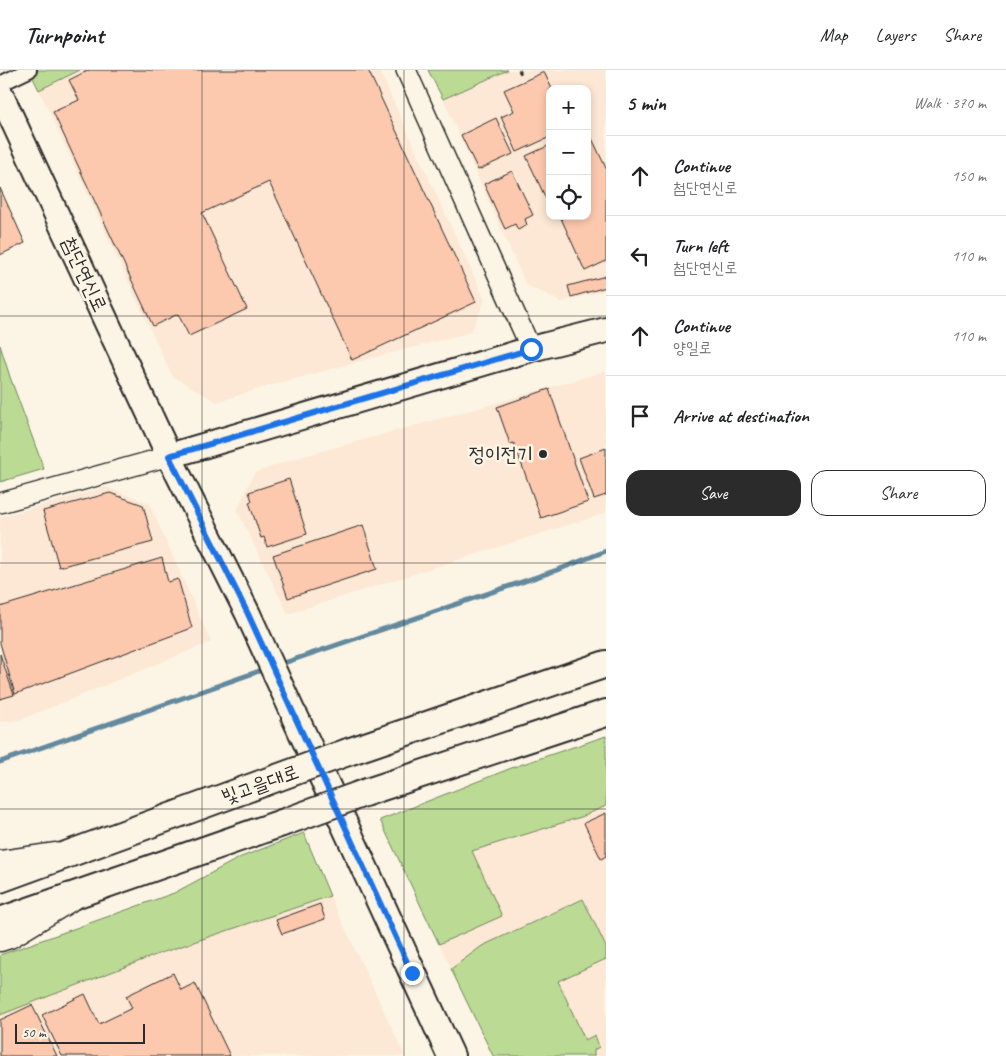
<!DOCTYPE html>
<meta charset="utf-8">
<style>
:root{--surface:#fff;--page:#f6f6f6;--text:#202124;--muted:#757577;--line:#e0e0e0;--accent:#2b2b2b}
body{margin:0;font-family:Caveat,"Poor Story",sans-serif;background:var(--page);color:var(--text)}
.controls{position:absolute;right:15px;top:15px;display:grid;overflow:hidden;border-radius:10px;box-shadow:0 2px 8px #0003}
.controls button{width:45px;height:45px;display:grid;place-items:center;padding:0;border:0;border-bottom:1px solid var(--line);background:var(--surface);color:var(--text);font:25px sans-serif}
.scale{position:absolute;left:15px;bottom:12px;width:130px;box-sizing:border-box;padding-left:5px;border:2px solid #2b2b2b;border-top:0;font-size:14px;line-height:18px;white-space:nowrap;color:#2b2b2b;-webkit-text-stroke:4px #fcf5e5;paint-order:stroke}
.stop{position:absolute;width:15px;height:15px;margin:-11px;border:4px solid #1a73e8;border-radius:50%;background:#fff}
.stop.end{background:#1a73e8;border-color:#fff;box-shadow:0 1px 5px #0008}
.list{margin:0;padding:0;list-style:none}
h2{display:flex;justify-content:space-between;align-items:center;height:65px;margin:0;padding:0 20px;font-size:21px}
h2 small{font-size:16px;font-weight:400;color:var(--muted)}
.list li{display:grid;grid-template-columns:32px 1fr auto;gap:15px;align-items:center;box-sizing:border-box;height:80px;padding:0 20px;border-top:1px solid var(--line)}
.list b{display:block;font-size:19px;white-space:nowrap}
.list p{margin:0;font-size:16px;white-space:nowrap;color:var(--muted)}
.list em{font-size:16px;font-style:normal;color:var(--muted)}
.actions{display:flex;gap:10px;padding:15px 20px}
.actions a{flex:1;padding:11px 0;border:1px solid var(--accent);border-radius:15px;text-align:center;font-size:18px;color:var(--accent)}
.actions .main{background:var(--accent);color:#fff}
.icon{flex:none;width:28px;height:28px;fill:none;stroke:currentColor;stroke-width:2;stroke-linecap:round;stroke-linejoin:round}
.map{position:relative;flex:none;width:606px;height:986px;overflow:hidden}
header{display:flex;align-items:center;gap:30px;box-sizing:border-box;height:70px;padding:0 25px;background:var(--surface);border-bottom:1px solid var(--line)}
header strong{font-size:24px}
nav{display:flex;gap:28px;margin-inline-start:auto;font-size:18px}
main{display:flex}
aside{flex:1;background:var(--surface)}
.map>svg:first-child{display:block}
.built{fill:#fce8d4;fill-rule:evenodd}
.green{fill:#bbdb94;stroke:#738360}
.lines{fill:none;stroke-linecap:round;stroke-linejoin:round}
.stream{stroke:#63899e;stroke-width:5}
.building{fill:#fdc9ae;stroke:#2b2b2b}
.pedestrian-casing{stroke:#2b2b2b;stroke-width:18}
.minor-casing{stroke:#2b2b2b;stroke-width:22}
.tertiary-casing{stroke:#2b2b2b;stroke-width:28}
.secondary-casing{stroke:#2b2b2b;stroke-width:30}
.motorway-casing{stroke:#2b2b2b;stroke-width:31}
.path{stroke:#2b2b2b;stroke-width:3;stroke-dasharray:4 4;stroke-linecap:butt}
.pedestrian{stroke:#fcf5e5;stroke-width:14}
.minor{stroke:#fcf5e5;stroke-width:19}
.tertiary{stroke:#fcf5e5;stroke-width:24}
.secondary{stroke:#fcf5e5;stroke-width:26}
.motorway{stroke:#fcf5e5;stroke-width:28}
.secondary-bridge-casing{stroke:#2b2b2b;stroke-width:30;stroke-linecap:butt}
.secondary-bridge{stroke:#fcf5e5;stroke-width:26}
.route{stroke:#1a73e8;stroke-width:6}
.grid{fill:none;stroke:#2b2b2b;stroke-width:1;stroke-opacity:0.55}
.poi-dot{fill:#2b2b2b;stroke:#fcf5e5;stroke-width:2}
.labels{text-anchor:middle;stroke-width:5;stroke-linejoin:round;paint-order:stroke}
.street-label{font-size:20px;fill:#2b2b2b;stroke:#fcf5e5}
.poi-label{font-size:20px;fill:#2b2b2b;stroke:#fcf5e5;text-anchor:end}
</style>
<header>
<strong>Turnpoint</strong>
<nav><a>Map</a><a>Layers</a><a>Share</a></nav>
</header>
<main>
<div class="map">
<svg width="606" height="986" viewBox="0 0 606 986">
<rect width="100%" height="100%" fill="#fcf5e5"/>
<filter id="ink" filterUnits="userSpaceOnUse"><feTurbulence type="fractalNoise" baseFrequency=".02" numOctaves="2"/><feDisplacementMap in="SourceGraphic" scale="10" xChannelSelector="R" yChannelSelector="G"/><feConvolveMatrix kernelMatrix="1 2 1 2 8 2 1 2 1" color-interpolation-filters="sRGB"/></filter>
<g filter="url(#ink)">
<!-- built -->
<path class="built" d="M80,0H379L485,230L471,262L268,316L217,332L172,306L39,20Z
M508,0H606V220L562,232L526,215L443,29ZM550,19H587V146H550Z
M606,301V443L288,544L237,440L254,403L293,389L486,336Z
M106,417L149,433L211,572L20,650L0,652V447Z
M606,736V986H493L405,802L581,747Z
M330,826L405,986H0V945L161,883Z"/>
<!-- green -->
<path class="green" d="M29,0H80L39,20Z
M428,0H508L443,29Z
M0,275L10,307L44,399L0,412Z
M606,666V736L581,747L472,781L502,846L439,874L380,750L514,697Z
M304,763L330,826L161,883L0,945V885L174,823L241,787Z
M583,829L606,877V889L558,911L585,970L595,965L599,977L594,980V986H493L451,899L482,876Z"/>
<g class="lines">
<!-- stream -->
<path class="stream" d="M278,595L560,499L606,481
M0,692L265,599"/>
</g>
<!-- building -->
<path class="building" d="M89,0H368L476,232L352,290L269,112L202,143L247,239L189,266L178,244L153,256L53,42L79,30L69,10Z
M544,2L552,19H550V67L517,82L501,47L514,41L504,20Z
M496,48L513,84L478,100L461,65Z
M587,58L606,98V191L585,201L560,146H587Z
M550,75V129L547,131L526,86Z
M512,101L533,145L525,149L527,155L518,160L515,154L505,159L484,114Z
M0,118L25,173L0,185Z
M606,206V217L571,227L568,216Z
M549,319L588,432L541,448L514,373L510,374L497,337Z
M606,378V425L594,429L579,388Z
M289,409L307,464L267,477L264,467L261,468L249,432L252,431L249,422Z
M110,423L143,435L153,472L59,497L43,441Z
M363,455L377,499L288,528L273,485Z
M162,488L168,512L178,509L192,558L15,624L0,573V537Z
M0,584L14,625L0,629Z
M606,743V786L601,789L584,753Z
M320,834L325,849L282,864L276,850Z
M173,903L181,920L195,913L230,986H62L42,945L85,924L99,954L132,938L126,926Z
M32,935L57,986H0V950Z"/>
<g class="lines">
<!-- pedestrian casing -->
<g class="pedestrian-casing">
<path id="pedestrian" d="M0,14L29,0"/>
</g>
<!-- minor casing -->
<g class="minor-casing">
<path id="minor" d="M406,0L531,279
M0,433L169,386"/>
</g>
<!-- tertiary casing -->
<g class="tertiary-casing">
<path id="tertiary" d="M0,23L169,386L248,544L295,647
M169,386L531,279L606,260"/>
</g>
<!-- secondary casing -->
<g class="secondary-casing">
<path id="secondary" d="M295,647L451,986
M348,682L606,594
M367,722L606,643
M0,809L263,713
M0,851L282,753"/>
</g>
<!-- motorway casing -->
<g class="motorway-casing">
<path id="motorway" d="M0,795L55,787
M0,867L9,864L68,828"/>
</g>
<!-- path -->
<path class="path" d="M519,0L521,4"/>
<!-- pedestrian -->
<use href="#pedestrian" class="pedestrian"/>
<!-- minor -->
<use href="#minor" class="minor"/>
<!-- tertiary -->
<use href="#tertiary" class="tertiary"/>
<!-- secondary -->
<use href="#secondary" class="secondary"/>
<!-- motorway -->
<use href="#motorway" class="motorway"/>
<!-- secondary-bridge casing -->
<g class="secondary-bridge-casing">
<path id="secondary-bridge" d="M263,713L348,682
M282,753L367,722"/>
</g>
<!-- secondary-bridge -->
<use href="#secondary-bridge" class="secondary-bridge"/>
</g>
</g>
<g class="lines" filter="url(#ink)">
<!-- route -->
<path class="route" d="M412,903L248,544L169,386L531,279"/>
</g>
<!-- grid -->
<path class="grid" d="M202,0V986M404,0V986M0,246H606M0,493H606M0,739H606"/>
<!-- markers -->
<circle class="poi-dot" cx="543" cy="384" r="5"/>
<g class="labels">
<!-- street labels -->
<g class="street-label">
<text transform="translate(85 204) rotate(65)" y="7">첨단연신로</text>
<text transform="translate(260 714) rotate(-20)" y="7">빛고을대로</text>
</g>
<!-- poi labels -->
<g class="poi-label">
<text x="533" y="391">정이전기</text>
</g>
</g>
</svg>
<div class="controls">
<button>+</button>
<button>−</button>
<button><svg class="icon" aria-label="locate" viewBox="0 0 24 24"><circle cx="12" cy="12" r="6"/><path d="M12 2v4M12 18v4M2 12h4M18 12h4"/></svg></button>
</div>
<div class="scale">50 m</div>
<div class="stop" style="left:531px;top:279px"></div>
<div class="stop end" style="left:412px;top:903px"></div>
</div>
<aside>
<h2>5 min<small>Walk · 370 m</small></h2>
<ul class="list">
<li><svg class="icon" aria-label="ahead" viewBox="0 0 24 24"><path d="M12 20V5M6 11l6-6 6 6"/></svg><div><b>Continue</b><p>첨단연신로</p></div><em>150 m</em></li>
<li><svg class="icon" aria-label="left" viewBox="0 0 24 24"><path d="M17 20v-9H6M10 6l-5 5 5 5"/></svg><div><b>Turn left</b><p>첨단연신로</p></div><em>110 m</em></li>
<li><svg class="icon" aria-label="ahead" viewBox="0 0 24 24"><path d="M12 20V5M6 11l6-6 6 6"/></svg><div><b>Continue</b><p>양일로</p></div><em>110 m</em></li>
<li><svg class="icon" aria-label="arrive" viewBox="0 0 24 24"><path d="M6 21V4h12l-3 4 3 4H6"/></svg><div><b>Arrive at destination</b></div></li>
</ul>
<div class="actions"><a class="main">Save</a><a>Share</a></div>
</aside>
</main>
